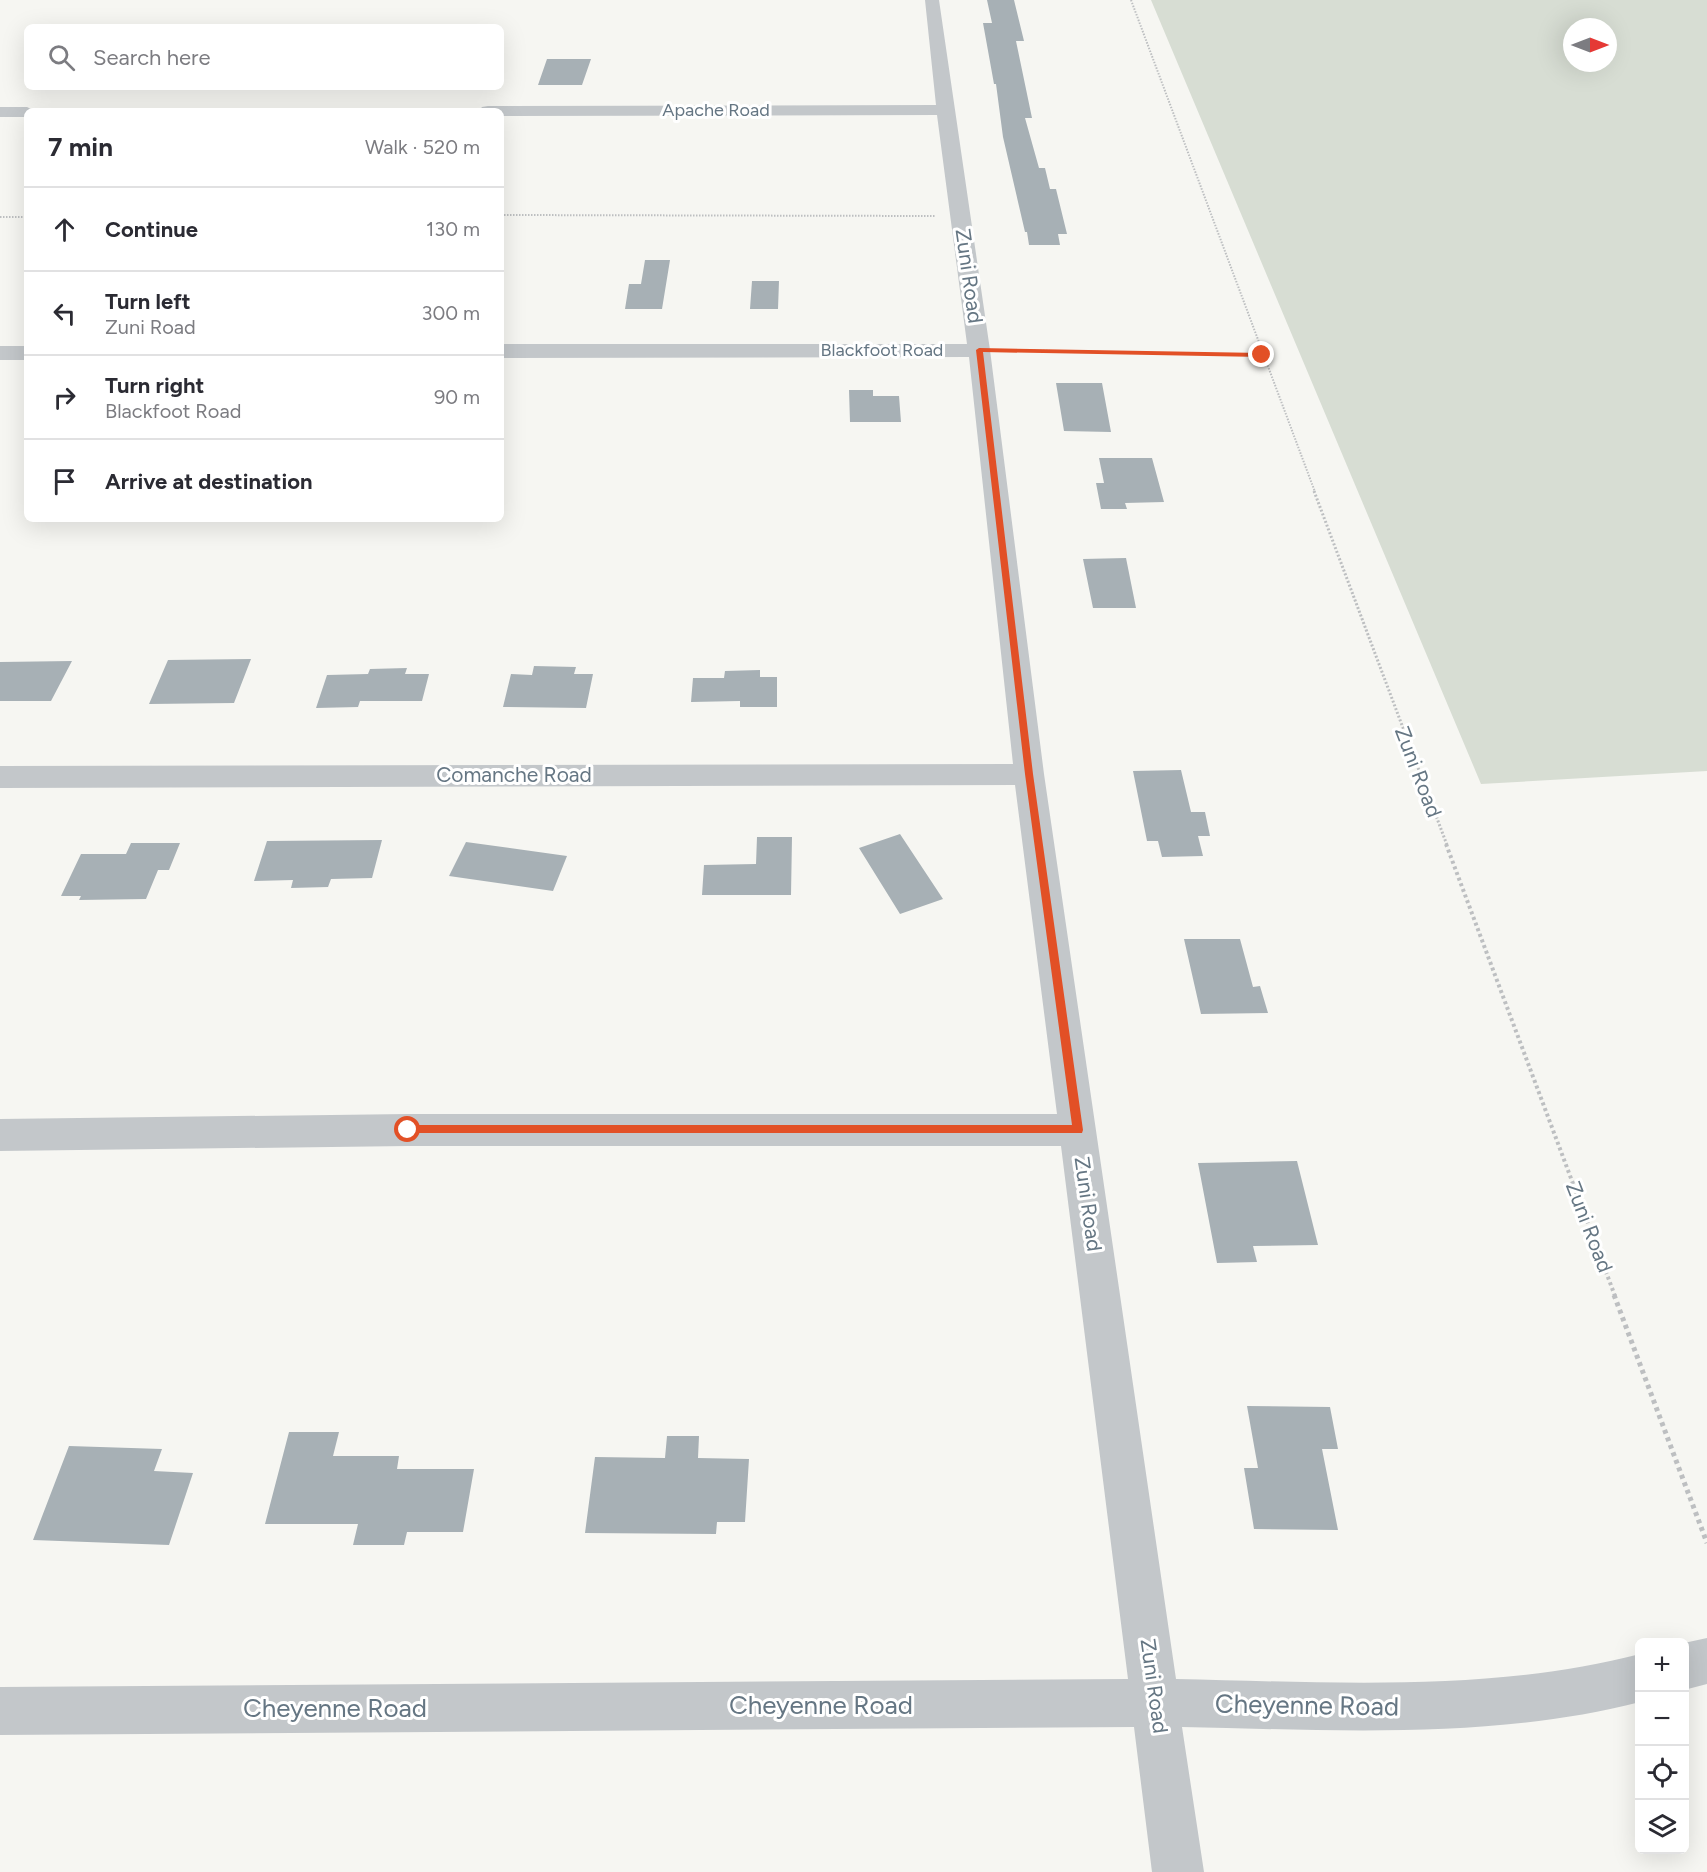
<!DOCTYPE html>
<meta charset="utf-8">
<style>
:root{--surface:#fff;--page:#f2f2f3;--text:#2b2b33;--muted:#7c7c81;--line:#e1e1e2}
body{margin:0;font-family:Figtree,sans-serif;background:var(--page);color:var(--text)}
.controls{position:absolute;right:18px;bottom:18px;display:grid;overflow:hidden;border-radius:9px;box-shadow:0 6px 24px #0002}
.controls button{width:54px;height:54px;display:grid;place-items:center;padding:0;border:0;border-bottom:2px solid var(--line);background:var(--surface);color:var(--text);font:30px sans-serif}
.compass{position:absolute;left:1563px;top:18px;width:54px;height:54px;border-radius:50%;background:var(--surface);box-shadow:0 6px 24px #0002;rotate:90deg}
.stop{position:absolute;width:18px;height:18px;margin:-14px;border:4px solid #e25026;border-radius:50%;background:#fff}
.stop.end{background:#e25026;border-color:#fff;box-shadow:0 2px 6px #0008}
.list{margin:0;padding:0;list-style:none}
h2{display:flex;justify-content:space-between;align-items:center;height:78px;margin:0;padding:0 24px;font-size:26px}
h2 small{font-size:20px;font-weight:400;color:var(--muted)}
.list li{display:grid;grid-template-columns:39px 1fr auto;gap:18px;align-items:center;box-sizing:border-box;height:84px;padding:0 24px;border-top:2px solid var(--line)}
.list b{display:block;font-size:22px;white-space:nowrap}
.list p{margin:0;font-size:20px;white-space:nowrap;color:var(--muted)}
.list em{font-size:20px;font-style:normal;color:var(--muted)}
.icon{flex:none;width:33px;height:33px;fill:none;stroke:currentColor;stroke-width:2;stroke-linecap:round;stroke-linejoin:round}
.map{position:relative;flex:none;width:1707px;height:1872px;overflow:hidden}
.search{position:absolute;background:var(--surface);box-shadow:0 6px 24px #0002;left:24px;top:24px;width:480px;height:66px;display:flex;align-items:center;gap:15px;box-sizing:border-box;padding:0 21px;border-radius:9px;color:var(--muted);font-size:22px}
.panel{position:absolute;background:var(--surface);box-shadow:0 6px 24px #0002;left:24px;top:108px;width:480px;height:414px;border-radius:9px}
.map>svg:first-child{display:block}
.green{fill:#d7ddd3;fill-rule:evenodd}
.building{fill:#a7b0b5}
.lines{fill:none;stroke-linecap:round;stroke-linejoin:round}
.path-far3{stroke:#bdbfc1;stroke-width:2;stroke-dasharray:1.5 1.5;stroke-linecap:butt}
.path-far2{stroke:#bdbfc1;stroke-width:3;stroke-dasharray:2 2;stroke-linecap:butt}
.path-far1{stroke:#bdbfc1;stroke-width:4;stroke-dasharray:3 3;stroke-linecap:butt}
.path{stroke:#bdbfc1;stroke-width:5;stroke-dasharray:4 4;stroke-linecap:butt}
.minor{fill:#c3c7ca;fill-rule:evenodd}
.route{fill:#e25026}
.labels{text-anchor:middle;stroke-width:6;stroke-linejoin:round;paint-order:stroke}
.far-street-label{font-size:18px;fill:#657683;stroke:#fff}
.street-label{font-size:21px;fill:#657683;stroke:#fff}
.near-street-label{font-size:26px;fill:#657683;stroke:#fff}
</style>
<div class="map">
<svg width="1707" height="1872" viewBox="0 0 1707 1872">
<rect width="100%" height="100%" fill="#f6f6f2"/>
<!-- green -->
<path class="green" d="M1151,0H1707V771L1481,784ZM1572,27H1608V63H1572Z"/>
<!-- building -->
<path class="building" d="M987,0H1014L1024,41H1016L1032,118H1025L1039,168H1045L1050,189H1056L1067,234H1058L1060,245H1029L1027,232H1025L1003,137L996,84H994L983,23H992Z
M547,59H591L582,85H538Z
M645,260H670L662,309H625L629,284H641Z
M752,281H779L778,309H750Z
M1056,383H1102L1111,432L1064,431Z
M849,390H873V396H899L901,422H850Z
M1099,458H1152L1164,502L1125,503L1127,509H1101L1096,483H1104Z
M1126,558L1136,608H1093L1083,559Z
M251,659L234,703L149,704L168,660Z
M72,661L51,701H0V662Z
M534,666L576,667L574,674H593L586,708L503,707L511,674L532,675Z
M407,668L405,674H429L422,701H360L358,707L316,708L327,675L368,674L370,669Z
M760,670V677H777V707H740V701L691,702L693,678H724L725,671Z
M1181,770L1191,812H1205L1210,836H1198L1203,856L1162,857L1158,841H1147L1133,771Z
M900,834L943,899L900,914L859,848Z
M757,837H792L791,895H702L704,865L756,864Z
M382,840L372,878L331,879L328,887L291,888L293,880L254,881L267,841Z
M466,842L567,856L553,891L449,876Z
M131,843H180L169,870H158L146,899L79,900L81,896H61L81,854H126Z
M1184,939H1240L1253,987L1260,986L1268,1013L1201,1014Z
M1297,1161L1318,1245L1253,1246L1257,1262L1217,1263L1198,1163Z
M1247,1406L1330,1407L1338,1449H1322L1338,1530L1254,1529L1244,1468H1258Z
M289,1432H339L333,1456H399L397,1469H474L463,1532H407L404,1545H353L358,1524H265Z
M667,1436H699L698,1458L749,1459L745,1522H717L716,1534L585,1533L595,1457L665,1458Z
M69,1446L162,1449L154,1471L193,1473L169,1545L33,1540Z"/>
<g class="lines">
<!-- path-far3 -->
<path class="path-far3" d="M1131,0L1315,492
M501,215L935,216
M0,217H27
M1004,350L1262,355"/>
<!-- path-far2 -->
<path class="path-far2" d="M1314,491L1447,845"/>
<!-- path-far1 -->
<path class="path-far1" d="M1446,844L1615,1296"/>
<!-- path -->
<path class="path" d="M1614,1295L1707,1543"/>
<!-- minor -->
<path class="minor" d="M925,0H939L990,350L1044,774L1176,1679C1328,1682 1491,1693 1640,1654V1702C1493,1740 1333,1730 1182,1727L1204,1872H1152L1134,1727L0,1735V1687L1128,1679L1061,1146H408L0,1151V1119L408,1114H1057L1015,785L0,788V766L1013,764L969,357L501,358V344H967L937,115L501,116V111H479L482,107L488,106L936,105Z
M0,107H27L35,111H27V117H0Z
M0,346H27V360H0Z
M1707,1638V1684L1684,1690V1643Z"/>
</g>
<!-- route -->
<path class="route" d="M979,348L1262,353L1265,355L1262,357L983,352L1033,774L1083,1130L1082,1133H404V1127L408,1125H1072L1025,774L976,350Z"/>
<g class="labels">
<!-- far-street labels -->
<g class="far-street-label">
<text x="716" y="116">Apache Road</text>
<text x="882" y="356">Blackfoot Road</text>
</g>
<!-- street labels -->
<g class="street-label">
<text transform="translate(969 276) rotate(82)" y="7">Zuni Road</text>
<text transform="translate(1418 772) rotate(69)" y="7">Zuni Road</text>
<text x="514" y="782">Comanche Road</text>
<text transform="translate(1088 1204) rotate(82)" y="7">Zuni Road</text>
<text transform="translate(1589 1227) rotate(69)" y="7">Zuni Road</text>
<text transform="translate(1154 1686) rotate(82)" y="7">Zuni Road</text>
</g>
<!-- near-street labels -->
<g class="near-street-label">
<text x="821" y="1714">Cheyenne Road</text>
<text transform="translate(1307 1705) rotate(1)" y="9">Cheyenne Road</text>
<text x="335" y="1717">Cheyenne Road</text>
</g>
</g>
</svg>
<div class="controls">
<button>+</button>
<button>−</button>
<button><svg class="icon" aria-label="locate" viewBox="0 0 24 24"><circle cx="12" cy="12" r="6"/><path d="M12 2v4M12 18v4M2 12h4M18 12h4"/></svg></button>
<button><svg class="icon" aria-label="layers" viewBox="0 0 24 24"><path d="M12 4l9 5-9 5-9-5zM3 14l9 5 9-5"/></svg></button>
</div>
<svg class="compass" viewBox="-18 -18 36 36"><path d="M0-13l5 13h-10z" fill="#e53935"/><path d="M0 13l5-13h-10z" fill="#7c7c81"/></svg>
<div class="stop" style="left:408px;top:1130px"></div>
<div class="stop end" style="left:1262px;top:355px"></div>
<div class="search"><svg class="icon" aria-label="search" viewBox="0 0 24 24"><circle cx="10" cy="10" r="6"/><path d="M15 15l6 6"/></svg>Search here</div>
<section class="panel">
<h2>7 min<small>Walk · 520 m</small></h2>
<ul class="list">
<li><svg class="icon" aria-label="ahead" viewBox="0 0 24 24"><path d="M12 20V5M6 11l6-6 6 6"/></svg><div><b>Continue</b></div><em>130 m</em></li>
<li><svg class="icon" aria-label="left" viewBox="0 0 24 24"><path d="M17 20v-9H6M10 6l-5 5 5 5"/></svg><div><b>Turn left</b><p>Zuni Road</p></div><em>300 m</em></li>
<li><svg class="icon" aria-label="right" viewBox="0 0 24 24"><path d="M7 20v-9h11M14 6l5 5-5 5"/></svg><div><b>Turn right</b><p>Blackfoot Road</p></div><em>90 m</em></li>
<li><svg class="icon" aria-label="arrive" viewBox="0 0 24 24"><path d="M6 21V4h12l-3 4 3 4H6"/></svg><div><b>Arrive at destination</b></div></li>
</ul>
</section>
</div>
